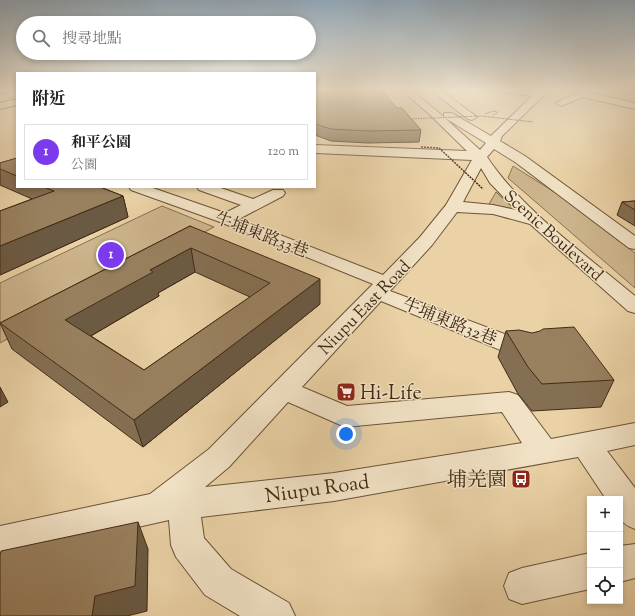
<!DOCTYPE html>
<html lang="zh-TW">
<meta charset="utf-8">
<style>
:root{--surface:#fff;--page:#f2f2f2;--text:#222;--muted:#767676;--line:#e0e0e0;--accent:#7c3aed}
body{margin:0;font-family:"Sorts Mill Goudy","Noto Serif TC",serif;background:var(--page);color:var(--text)}
.controls{position:absolute;right:12px;bottom:12px;display:grid;overflow:hidden;border-radius:0px;box-shadow:0 2px 6px #0003}
.controls button{width:36px;height:36px;display:grid;place-items:center;padding:0;border:0;border-bottom:1px solid var(--line);background:var(--surface);color:var(--text);font:20px sans-serif}
.you{position:absolute;left:346px;top:434px;width:14px;height:14px;margin:-10px;border:3px solid #fff;border-radius:50%;background:#1a73e8;box-shadow:0 0 0 6px #1a73e833}
.badge{display:grid;place-items:center;width:26px;height:26px;border-radius:50%;background:var(--accent);color:#fff;font-size:13px;font-weight:700}
.pin{position:absolute;translate:-50% -50%;border:2px solid #fff;box-shadow:0 1px 4px #0006}
.list{margin:0;padding:0;list-style:none}
h2{display:flex;justify-content:space-between;align-items:center;height:52px;margin:0;padding:0 16px;font-size:17px}
h2 small{font-size:13px;font-weight:400;color:var(--muted)}
.list li{display:grid;grid-template-columns:26px 1fr auto;gap:12px;align-items:center;box-sizing:border-box;height:56px;margin:0 8px 8px;padding:0 8px;border:1px solid var(--line);border-radius:0px}
.list b{display:block;font-size:15px;white-space:nowrap}
.list p{margin:0;font-size:13px;white-space:nowrap;color:var(--muted)}
.list em{font-size:13px;font-style:normal;color:var(--muted)}
.icon{flex:none;width:22px;height:22px;fill:none;stroke:currentColor;stroke-width:2;stroke-linecap:round;stroke-linejoin:round}
.map{position:relative;flex:none;width:635px;height:616px;overflow:hidden}
.search{position:absolute;background:var(--surface);box-shadow:0 2px 6px #0003;left:16px;top:16px;width:300px;height:44px;display:flex;align-items:center;gap:10px;box-sizing:border-box;padding:0 14px;border-radius:22px;color:var(--muted);font-size:15px}
.panel{position:absolute;background:var(--surface);box-shadow:0 2px 6px #0003;left:16px;top:72px;width:300px;height:116px;border-radius:0px}
.map>svg:first-child{display:block}
.green{fill:#cdb58d;stroke:#887050}
.lines{fill:none;stroke-linecap:round;stroke-linejoin:round}
.minor-casing{stroke:#6c5438;stroke-width:2}
.major-casing{stroke:#422a14;stroke-width:2}
.path{stroke:#422a14;stroke-width:1;stroke-dasharray:1.5 1;stroke-linecap:butt}
.minor{fill:#f1e2c5;fill-rule:evenodd}
.major{fill:#ead2a6;fill-rule:evenodd}
.rail-casing{stroke:#422a14;stroke-width:2}
.rail{stroke:#f1e2c5;stroke-width:1.5;stroke-dasharray:4.5;stroke-linecap:butt}
.path-bridge-far1{stroke:#422a14;stroke-width:1;stroke-dasharray:1.5 1;stroke-linecap:butt}
.path-bridge{stroke:#422a14;stroke-width:1.5;stroke-dasharray:2 1;stroke-linecap:butt}
.wall{fill:#846f53;stroke:#422a14;fill-rule:evenodd}
.shaded-wall{fill:#6b5a43;stroke:#422a14}
.building{fill:#998160;stroke:#422a14;fill-rule:evenodd}
.labels{text-anchor:middle;stroke-width:3;stroke-linejoin:round;paint-order:stroke}
.street-label{font-size:17px;fill:#422a14;stroke:#f1e2c5}
.near-poi-label{font-size:20px;fill:#422a14;stroke:#f1e2c5;text-anchor:start}
.near-street-label{font-size:20px;fill:#422a14;stroke:#f1e2c5}
</style>
<div class="map">
<svg width="635" height="616" viewBox="0 0 635 616">
<rect width="100%" height="100%" fill="#ead2a6"/>
<filter id="stains"><feTurbulence type="fractalNoise" baseFrequency=".005" numOctaves="4"/><feColorMatrix values="0 0 0 0 .2 0 0 0 0 .09 0 0 0 0 .02 0 0 0 .5 -.17"/></filter>
<radialGradient id="worn" r=".72"><stop offset=".6" stop-color="#630" stop-opacity="0"/><stop offset="1" stop-color="#630" stop-opacity=".3"/></radialGradient>
<!-- green -->
<path class="green" d="M513,166L556,193L635,253V288L508,178Z
M496,192L514,209L489,204Z
M162,206L214,227L0,343V283Z"/>
<g class="lines">
<!-- minor casing -->
<g class="minor-casing">
<path id="minor" d="M400,89H410L444,117V113H452L491,136L532,96L504,92L500,89L537,91L550,89L502,136L500,141L525,156L635,236V249L629,248L515,162L494,149L487,157C523,211 585,254 635,296V313L628,311L530,224L493,214L457,212L432,245L390,291L531,344L535,350L531,356L523,358L515,356L381,301L302,387L347,406L509,392L518,395L551,439L635,423V445L607,451L635,488V529C617,522 620,517 620,499H606L578,457L334,501L201,517L204,538L231,569L289,603L295,616H240L205,595L176,557L171,545L169,520L0,558V526L150,494L209,449L373,284L220,222L131,190L129,187H150L225,213L241,205L199,190L197,187H218L253,199L273,190H283L285,193L283,196L239,219L383,275L420,237L446,205L472,160L315,153V145L467,151L428,113ZM445,118L486,143L480,150ZM481,168L490,183L516,210L493,205L463,202ZM288,402L345,427L502,412L522,443L334,473L205,487L229,467Z
M429,89H439L477,117L472,120L468,119Z
M582,91L635,103V109L583,97L561,106L556,103Z
M635,544V578L620,582V546Z
M590,553V589L522,604L509,599L504,586L509,573L522,568Z"/>
</g>
<!-- major casing -->
<g class="major-casing">
<path id="major" d="M17,99V105L0,109V103Z"/>
</g>
<!-- path -->
<path class="path" d="M485,114L493,111L498,112L492,116"/>
<!-- minor -->
<use href="#minor" class="minor"/>
<!-- major -->
<use href="#major" class="major"/>
<!-- rail casing -->
<g class="rail-casing">
<path id="rail" d="M0,94L17,91"/>
</g>
<!-- rail -->
<use href="#rail" class="rail"/>
<!-- path-bridge-far1 -->
<path class="path-bridge-far1" d="M17,96L8,98L17,101
M408,119L481,116L533,122"/>
<!-- path-bridge -->
<path class="path-bridge" d="M421,147L439,148L483,189"/>
</g>
<!-- wall -->
<path class="wall" d="M315,89L323,90L397,108L421,130L419,142L368,143L331,141L315,135Z
M17,158V187H100L123,196L128,217L0,275V211L32,199L0,185V163Z
M635,201V226L617,215L622,202Z
M190,226L320,304L143,447L12,349L0,323ZM195,272L250,297L144,370L91,336L159,296L158,293Z
M506,331L614,380L601,407L532,411L518,394L498,357Z"/>
<!-- shaded-wall -->
<path class="shaded-wall" d="M123,196L128,217L0,275V246Z
M191,248L195,272L158,293L159,296L75,345L65,320L150,270Z
M320,279V304L143,447L134,420Z
M0,387L8,402L0,407Z
M138,522L148,549L147,611L127,616H92L95,596Z"/>
<!-- building -->
<path class="building" d="M315,89H323V90L336,92L382,91L397,108H402L421,130L369,131L331,129L315,124Z
M17,158V176L0,169V163Z
M44,187H100L123,196L0,246V211L54,191Z
M635,201V210L622,202Z
M190,226L320,279L134,420L0,323ZM191,248L270,283L144,370L65,320L153,272L150,270Z
M574,327L614,380L542,384L528,367L506,331L519,330L532,333L540,331L543,329Z
M138,522L135,586L95,596L92,616H0V556L1,551Z"/>
<!-- sky -->
<linearGradient id="sky" x2="0" y2="1"><stop stop-color="#92a9ba"/><stop offset="0.51" stop-color="#f6ebd7"/><stop offset="1" stop-color="#f6ebd7" stop-opacity="0"/></linearGradient>
<rect width="635" height="176" fill="url(#sky)"/>
<!-- icons -->
<defs>
<g id="supermarket-square" transform="scale(1)"><rect x="-9" y="-9" width="18" height="18" rx="4" fill="#8f2418" stroke="#f1e2c5"/><path d="M-6-5.5h2.5l.6 2H6L4.5 2H-2.5L-4.4-4H-6ZM-1.5 3.2a1.3 1.3 0 1 0 .1 0ZM3 3.2a1.3 1.3 0 1 0 .1 0Z" fill="#fff"/></g>
<g id="bus-square" transform="scale(1)"><rect x="-9" y="-9" width="18" height="18" rx="4" fill="#8f2418" stroke="#f1e2c5"/><path d="M-5-6H5V4H4V6H2V4H-2V6H-4V4H-5ZM-3.5-4V0h7V-4ZM-3.5 1.2v1.5H-2V1.2ZM2 1.2v1.5H3.5V1.2Z" fill="#fff"/></g>
</defs>
<g fill-rule="evenodd">
<use href="#supermarket-square" x="346" y="392"/>
<use href="#bus-square" x="521" y="479"/>
</g>
<g class="labels">
<!-- street labels -->
<g class="street-label">
<text transform="translate(262 234) rotate(21)" y="6">牛埔東路33巷</text>
<text transform="translate(554 235) rotate(42)" y="6">Scenic Boulevard</text>
<text transform="translate(364 307) rotate(-46)" y="6">Niupu East Road</text>
<text transform="translate(450 321) rotate(22)" y="6">牛埔東路32巷</text>
</g>
<!-- near-poi labels -->
<g class="near-poi-label">
<text x="360" y="399">Hi-Life</text>
<text x="507" y="486" text-anchor="end">埔羌園</text>
</g>
<!-- near-street labels -->
<g class="near-street-label">
<text transform="translate(317 488) rotate(-8)" y="7">Niupu Road</text>
</g>
</g>
<rect width="100%" height="100%" filter="url(#stains)"/>
<rect width="100%" height="100%" fill="url(#worn)"/>
</svg>
<div class="controls">
<button>+</button>
<button>−</button>
<button><svg class="icon" aria-label="locate" viewBox="0 0 24 24"><circle cx="12" cy="12" r="6"/><path d="M12 2v4M12 18v4M2 12h4M18 12h4"/></svg></button>
</div>
<div class="you"></div>
<div class="pin badge" style="left:111px;top:255px">1</div>
<div class="search"><svg class="icon" aria-label="search" viewBox="0 0 24 24"><circle cx="10" cy="10" r="6"/><path d="M15 15l6 6"/></svg>搜尋地點</div>
<section class="panel">
<h2>附近<small></small></h2>
<ul class="list">
<li><span class="badge">1</span><div><b>和平公園</b><p>公園</p></div><em>120 m</em></li>
</ul>
</section>
</div>
